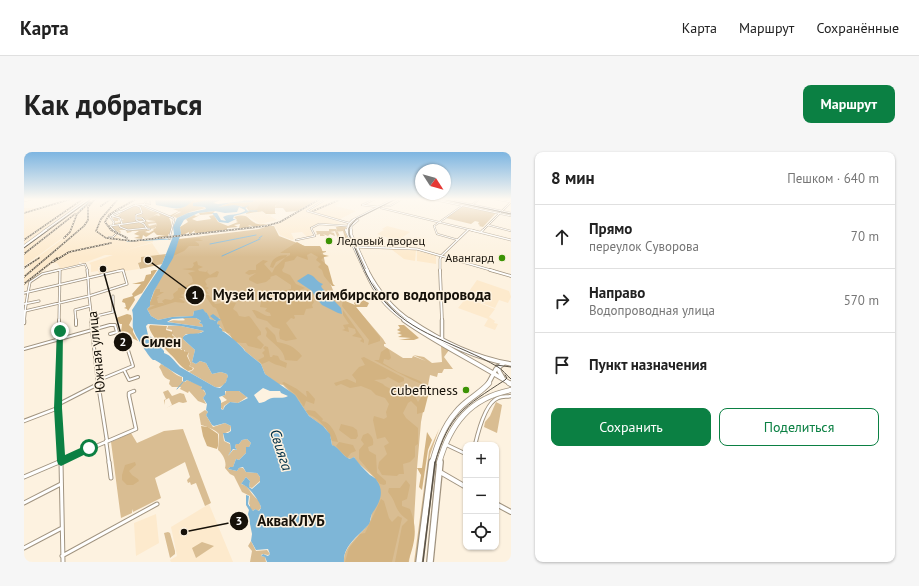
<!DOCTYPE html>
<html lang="ru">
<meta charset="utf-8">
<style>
:root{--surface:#fff;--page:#f6f6f6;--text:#222;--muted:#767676;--line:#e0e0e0;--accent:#0b8043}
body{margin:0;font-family:"PT Sans",sans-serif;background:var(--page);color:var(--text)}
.controls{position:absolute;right:12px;bottom:12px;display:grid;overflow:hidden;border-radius:8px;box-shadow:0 1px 3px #0004}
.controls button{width:36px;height:36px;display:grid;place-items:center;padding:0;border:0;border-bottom:1px solid var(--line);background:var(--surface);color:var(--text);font:20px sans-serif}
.compass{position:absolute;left:391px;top:12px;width:36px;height:36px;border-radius:50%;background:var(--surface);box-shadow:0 1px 3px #0004;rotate:126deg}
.stop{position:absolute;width:12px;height:12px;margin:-9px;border:3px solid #0b8043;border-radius:50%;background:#fff}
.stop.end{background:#0b8043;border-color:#fff;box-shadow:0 1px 4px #0008}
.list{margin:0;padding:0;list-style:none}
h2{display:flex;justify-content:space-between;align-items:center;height:52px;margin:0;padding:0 16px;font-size:17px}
h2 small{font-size:13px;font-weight:400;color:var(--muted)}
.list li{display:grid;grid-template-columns:26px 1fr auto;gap:12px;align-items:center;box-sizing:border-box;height:64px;padding:0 16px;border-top:1px solid var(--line)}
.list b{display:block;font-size:15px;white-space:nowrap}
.list p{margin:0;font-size:13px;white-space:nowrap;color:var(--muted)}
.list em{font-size:13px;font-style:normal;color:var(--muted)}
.actions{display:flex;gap:8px;padding:12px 16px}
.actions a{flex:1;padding:9px 0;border:1px solid var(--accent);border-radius:8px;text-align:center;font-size:14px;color:var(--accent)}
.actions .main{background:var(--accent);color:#fff}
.icon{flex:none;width:22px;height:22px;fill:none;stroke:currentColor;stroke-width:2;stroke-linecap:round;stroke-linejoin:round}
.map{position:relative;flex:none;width:487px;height:410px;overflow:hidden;border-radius:8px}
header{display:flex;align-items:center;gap:24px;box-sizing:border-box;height:56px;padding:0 20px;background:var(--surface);border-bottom:1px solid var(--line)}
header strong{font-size:19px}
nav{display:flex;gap:22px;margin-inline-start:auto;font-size:14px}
.intro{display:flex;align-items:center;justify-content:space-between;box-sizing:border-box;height:96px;padding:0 24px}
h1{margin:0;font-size:28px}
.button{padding:10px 18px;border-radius:8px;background:var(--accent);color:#fff;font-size:14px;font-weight:700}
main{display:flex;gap:24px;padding:0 24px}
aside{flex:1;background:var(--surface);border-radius:8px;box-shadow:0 1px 3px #0004}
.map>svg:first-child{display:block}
.built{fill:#fdeacd}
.green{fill:#d9bd92}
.forest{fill:#d3b381}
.water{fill:#7eb6d7;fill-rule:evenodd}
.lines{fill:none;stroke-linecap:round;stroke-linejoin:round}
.stream{stroke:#7eb6d7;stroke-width:1}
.minor-far4-casing{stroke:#a19480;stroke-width:2}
.minor-far3-casing{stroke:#a19480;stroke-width:3}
.minor-far2-casing{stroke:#a19480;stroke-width:4}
.minor-far1-casing{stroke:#a19480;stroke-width:4.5}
.minor-casing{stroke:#a19480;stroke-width:5}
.tertiary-far4-casing{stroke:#a19480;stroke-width:2}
.tertiary-far3-casing{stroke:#a19480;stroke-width:2.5}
.tertiary-far2-casing{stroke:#a19480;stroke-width:3.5}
.tertiary-far1-casing{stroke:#a19480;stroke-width:4.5}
.tertiary-casing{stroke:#a19480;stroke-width:6}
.primary-far5-casing{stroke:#a19480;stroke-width:2.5}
.primary-far4-casing{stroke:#a19480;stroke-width:3}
.primary-far3-casing{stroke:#a19480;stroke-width:4}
.primary-far2-casing{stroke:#a19480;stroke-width:5.5}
.primary-far1-casing{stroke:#a19480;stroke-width:6}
.primary-casing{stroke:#a19480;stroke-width:8}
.minor-far4{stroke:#fff;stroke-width:1}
.minor-far3{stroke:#fff;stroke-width:1.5}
.minor-far2{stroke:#fff;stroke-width:2}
.minor-far1{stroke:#fff;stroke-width:2.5}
.minor{stroke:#fff;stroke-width:3}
.tertiary-far4{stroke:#fff;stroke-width:1}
.tertiary-far3{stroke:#fff;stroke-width:1.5}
.tertiary-far2{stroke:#fff;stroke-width:2}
.tertiary-far1{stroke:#fff;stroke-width:2.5}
.tertiary{stroke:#fff;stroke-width:4}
.primary-far5{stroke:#fff;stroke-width:1.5}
.primary-far4{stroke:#fff;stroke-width:2}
.primary-far3{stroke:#fff;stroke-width:2.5}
.primary-far2{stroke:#fff;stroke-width:3.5}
.primary-far1{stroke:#fff;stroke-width:4.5}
.primary{stroke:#fff;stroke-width:5.5}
.tram-far1{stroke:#595247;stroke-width:1}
.tram{stroke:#595247;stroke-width:1.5}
.rail-casing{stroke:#595247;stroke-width:1.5}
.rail{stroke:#fdf2e0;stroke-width:1;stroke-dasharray:1.5;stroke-linecap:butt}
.route{fill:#0b8043}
.poi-dot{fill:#3c9304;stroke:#fdf2e0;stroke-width:1.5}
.labels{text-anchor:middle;stroke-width:3;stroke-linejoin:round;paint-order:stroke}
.far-poi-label{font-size:12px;fill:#161109;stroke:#fdf2e0;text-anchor:start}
.street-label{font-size:14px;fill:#161109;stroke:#fdf2e0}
.poi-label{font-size:14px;fill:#161109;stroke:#fdf2e0;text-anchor:end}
.water-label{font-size:15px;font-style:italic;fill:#003047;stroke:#fdf2e0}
.leader{fill:none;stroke:#161109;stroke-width:1.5}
.callout-dot{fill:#161109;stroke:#fdf2e0;stroke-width:1.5}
.mark-label{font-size:12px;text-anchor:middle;font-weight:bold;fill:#fff}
.callout-label{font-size:15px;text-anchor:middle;font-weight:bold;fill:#161109;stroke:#fdf2e0;stroke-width:3;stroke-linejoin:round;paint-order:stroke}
</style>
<header>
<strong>Карта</strong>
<nav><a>Карта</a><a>Маршрут</a><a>Сохранённые</a></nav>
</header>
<div class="intro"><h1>Как добраться</h1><a class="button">Маршрут</a></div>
<main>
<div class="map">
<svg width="487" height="410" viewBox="0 0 487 410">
<rect width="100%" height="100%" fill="#fdf2e0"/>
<!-- built -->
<path class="built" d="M41,47H61L0,92V56H15Z
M69,47H114L87,62L84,66L88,78L100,89L147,86L129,88V90L99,99L128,91L136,103L117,105V110L114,111L115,117L101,119L99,117L75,122L74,119L67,120V113L65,111L89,103H81L60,111L55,110V112L37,117L33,111H29L0,134V123L6,117L3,113L37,88L45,81L0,114V96Z
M298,47H302L283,59L299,50L305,51L310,49L316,51L311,54L332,59L314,68L297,63L317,71L307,73L294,72L291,73L293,74L287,78L288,83L283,85L278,80L267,81L270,87L268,88L256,83L250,73Z
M237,59L243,63L249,62L246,64L253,68L236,72L221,63Z
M363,74L386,80L373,89L353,82L360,78L358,77Z
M367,97L392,98L391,109L380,107Z
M393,99L412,103V112L393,109Z
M453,128L485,139L487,145L484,151L475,148L471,156L441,145Z
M442,146L471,157L465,165L471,169L470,171L474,172L471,178L460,174L464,167L434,156Z
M185,352L209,410H147L146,408L153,404L147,375Z
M132,362L135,391L112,404L110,371Z"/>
<!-- green -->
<path class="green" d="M170,47H183L179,50L169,51V53L182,56L166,60L153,66L148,64L157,60L149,57C156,58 165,52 170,47Z
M230,47H239L240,50L245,51L241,54V56L245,58L234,60L232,59L235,57L229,59L225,58L224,55L228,51L222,55V57L217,54L194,55L206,51L229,50Z
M262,47H294L273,59L262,60L259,56H250L255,50Z
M116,53L127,59L135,61L131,63L128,67L121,68L124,70L132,69L133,71L124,72L125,74L133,72L131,76L127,77L125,79H108L107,80L103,81L102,78H95L97,80L96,81L88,76V73L91,71L97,70V72H99L98,68H100L95,65L94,69H91L88,67L91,66L88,65L89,64H94L102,56Z
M438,54H439L472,61L459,75L455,74L456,73L454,72L455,70L451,69L447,72L422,66Z
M244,74H250L255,84L281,94L297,95L298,99H302V100L299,101L304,126L311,143L315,145L317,149L331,154L359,187L362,192H360V194L379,206H388L389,204L402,209L389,203L400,205L408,211L418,210L417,194L425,198L420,205L429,217H420L418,221H414L413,225L406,223L397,270L393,316L390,369L385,410H320C319,391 341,382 347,367L351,326L333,310L330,305L327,307L323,306L308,293L306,282L301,276L285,264L274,248L259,233L254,232L241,222L237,212L221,199L220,197L202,180L198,179V177L193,172L194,169L196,167L188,164L192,168L189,169L184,165L183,161L170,159L169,164L148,165L134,168L127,164L123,157L125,155L130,139L155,87L235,77Z
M317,74L322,75L321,80L325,89L321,86L319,79L311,80H314L316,85H319L320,87H316L317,89H315L311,79L306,80L310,81L311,84L306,82L304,84L299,82L301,84H291H296V82L292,83L293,82L292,79H305V77H312L313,79L312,75Z
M142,102L138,112L116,117L114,111L117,110V105Z
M159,166H172L177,169L175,171L178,172L179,175L144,170C150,166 156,170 161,168Z
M144,174H157L180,179L173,182H162L159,185V187L171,198L168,210L172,212L176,209L182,211L188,222L197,220L203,222L204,225L201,232L196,235H191L165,220L169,218L170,216L165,214L167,212L164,204L165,200H161V198H158L155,194L158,192L157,190H153V187L148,182V178L143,177Z
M137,212C145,215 151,224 158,225V229L161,230L163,228L176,233L182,242L179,246L182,252L174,249L165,239L164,241L156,237L157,235H148L145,232L146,228C138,226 139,220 135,215Z
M144,238L148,244L156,241L160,242L163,250L159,251L155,250L142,256L148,253L145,246L141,248V253L140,248L142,247L139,240Z
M202,239H215L223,245L214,251L206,250L200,254L199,258L197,256V251L203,248L198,244L201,243Z
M472,250L478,253L473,281L460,275L461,270L466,264Z
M181,258L184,260L182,263L189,275L201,271L207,274L206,279L199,282L200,289L206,292L207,298L204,304L209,298H213L211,295L212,292H215L218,288L223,287L227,291L225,295H222V301L215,308L212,307L209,315H206L204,317L213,319L215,316H219L222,320L233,321L236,325V329L228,336L225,335L226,329L222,325L217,332C225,333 227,344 235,348L237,356L234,359L231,357L229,359L226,356V353L225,352L226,344L218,340L210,324L206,322L201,316C203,310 199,302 194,298L195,282C190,277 184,275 177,273L175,262Z
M159,277L187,351L181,354L172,331L167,333L166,330L164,331L163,328L166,325L161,310L131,326L137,346L109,360L108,357V361L97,366L96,359L106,354L96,359L87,290L107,281L113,291L140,279Z
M415,277L406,303L392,410H390L405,299Z
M144,380L146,381L151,399V402L146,406L140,381Z
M227,389L232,399L243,398L246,402L244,403L238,402L237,404L241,405L242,410H226L228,399L224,394Z
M178,390L190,394L172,406L168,396Z"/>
<!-- forest -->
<path class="forest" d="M239,47H262L263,48L256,50L251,54V61L252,62H242L238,59L221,62L225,59L222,55L230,50L225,54V58L229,59L233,57L237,50L245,51L240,50Z
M159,57L145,66C148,70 149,79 144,83L145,85L132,86L135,84L142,83H133L130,80L122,85L119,83L118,87L110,86L116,84L110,82L115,79L125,78L121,80L125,81L130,78L129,77L132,76L131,74L133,73L131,69L123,68L132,63L136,64L135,62L132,63L136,61L145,64Z
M191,59L188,62L176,63L168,67L173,69L187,67L185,64L190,63L194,70L204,74L214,70L212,69L213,68L210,65C226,60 223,69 234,72C236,73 241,72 244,72L232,75L224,73L227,75L219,77L215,76L216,72L210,73L214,75L203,76V78L173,82L170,80L171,78L166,82H165V80L157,84L156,75L164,70L162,67L170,63L172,64L176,63L175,61Z
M178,86L175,87L179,89H171L175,92V94H165L160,99L149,104L155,87Z
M273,90L280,94H296L299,100L297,102L305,104L300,105L297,108L304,114L309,132L311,134H308L300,124L298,118L294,115L297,112L292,108L294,105L287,101L283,103L284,108L273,104L270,108L261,110L260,115L258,118L259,120L266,123L272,132L281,136L268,141L270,145L275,143L277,146H281L284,142L280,141L281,138H284L290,150L288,153L289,156L282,157L280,163H270L271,166L270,167L267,166L262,171L273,187L262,189L256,187L255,181L256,177L249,175L243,169L233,166L228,158C235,157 239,165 247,164L246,161L241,159L243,156L236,155L238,146L241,145L245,148L251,146L245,143L258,141L259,139L267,137V133L252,123L246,125L247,126L242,130L233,132L225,128V126L232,121L225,123L221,121L225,118H232V113L239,108L244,109L240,112L248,121L251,115L262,105L252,110L249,116L246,115C248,106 254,103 263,103L262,105L266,103V101H256Z
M173,109L174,113L179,115L174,117L175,119L182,120L184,118L183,120L186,123L193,119L195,120L193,125C188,126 184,124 181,129L183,133L181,134L185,136L182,138L185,142L180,141L177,143H185L191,152C198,151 206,150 212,151L209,157L213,160L215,164L221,165L225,164L227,166L237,180V183L234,184L233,186L240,193L237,197L224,194L222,191C214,191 208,191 206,181H203L201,178L192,156L189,155L182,145H176V143L174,145L162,148V143H170L175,138V136L172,135L166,136L165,140L157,143L160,146H155L161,150L160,151L151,150L125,158L123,157L131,153H126V150L132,137H136V140H140L132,145H135L133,147L134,151H139L141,153L138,149L141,147L147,148L150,146L149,142L154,138V136L160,135L169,130L168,125L164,121L172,119L158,117L168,116L170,113L169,111Z
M130,118H133L118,141L110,145L111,148L104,159L103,157L100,156L102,155L101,151L98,150L99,147L109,144L108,142L117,132H108L120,129L122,123L127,122V119Z
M319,148L331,153L330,151L333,148L336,151L339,148L345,151L343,155H332L356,185V189L344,193L345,188L318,154Z
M319,158L340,188V191L336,189L338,187L337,186L328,184L332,181L331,177L324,175L325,180L318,178L321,177L319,173L325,172L319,163Z
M103,162L107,163L108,167L105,173L109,177V180L114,189L108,186L104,188L105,183L97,180L98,172H96L92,166Z
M126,173L143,174L142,178L149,180L148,183L153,187V191L157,190L158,192L155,194L157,198H160L161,200H165L163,204L167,212L165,214L169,216L168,218L164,219C155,214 153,208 146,202C138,193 128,186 125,175Z
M374,173H380L395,186L390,188H375L387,186L374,185L378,183L373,181L377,180L373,178L376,176Z
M243,175L251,183L253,190C264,192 270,194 278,204L273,209L261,208C260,197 249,192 242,184L243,180L241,176Z
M241,194L244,195L246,205H248L249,203L254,204L256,208L263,211L262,216C256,213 250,213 245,209L238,212L234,208L240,205V203L238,201L241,198L239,196Z
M363,196L365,198L367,206L365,208L360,207L359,211L374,220L396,229L400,233L388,228L350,208H355L357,200Z
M340,205L380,226V229L375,231L364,225L361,227L350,228L359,232L361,234L371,239L373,238L371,236L379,235L390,239L389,241L394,250L398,244L394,235H396L399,238L400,236L403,237L405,240L400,260L393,262V255L387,249L384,251L379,261L382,266L394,276V292L391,294V305L386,310L379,312L380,322H375L373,324L358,323L354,316L355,310L363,302L360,294L365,291L361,285L353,287L349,268L350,264L360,267L363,265L362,260L365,252L361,246L352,243L347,238L337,234L326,236L317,232L312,234L310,231L323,227L332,231V228L328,223L335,215L341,213L337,206Z
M260,230L273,237L283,245L282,239H284L291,247L290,252L282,249L280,255L272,243L258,231Z
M284,258L291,259L299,267L298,269C307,270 312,282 314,290L308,289C305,279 298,270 290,265C286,263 284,263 282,259Z
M317,272L329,275L333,278L334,284L332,287H327L315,278Z
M177,274L184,275L194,282V294L193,297L183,294L179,284Z
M403,280L408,288L404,298L398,338L395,335L397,323L393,316H398Z
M344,281C348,284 350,287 349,293L344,295L345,299L352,303L353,321L362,329V332L360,333L356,332L335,307V298L340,292L337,288L339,283Z
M315,290L329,293L332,299L327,301L323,306L312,294Z
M111,310L112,313L105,319L108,323L114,327L115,329L109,333H103L98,328V323L101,313Z
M382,328L386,333L383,347L378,349V354L386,357C394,377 391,390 384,410H371L378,374L384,368C369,358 374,352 364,340L365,336H376Z
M357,347L360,349L365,366L368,370L374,364L378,366L368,410H321L325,396L336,382L341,381L342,379Z"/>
<!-- water -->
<path class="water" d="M131,47H170C158,62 147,55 132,53Z
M183,47H210L197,48L189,51L194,52L219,49V47L230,48L229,50L206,51L194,55L210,53L220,55L226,52L221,56L225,60L210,64L209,67H212L204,71L195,70L188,61H193L197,68L202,69L199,65C206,61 213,64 221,59V58L215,55L213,60L201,61L191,59L174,61L160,68L156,75L157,81L149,106L130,139L126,150V154L123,157L127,164L134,168L148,165L169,164L170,159L179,157L181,160L183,161L186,167L192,169L186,164L189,162L197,168L194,169L193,172L196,173L195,175L198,177V179C203,181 219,195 221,199L237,212L241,222L271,243L285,264L299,274L306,282L308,293C316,296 318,304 326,307L330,305C335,312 340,317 346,323C349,325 352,326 353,329C361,340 355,352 349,360C346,364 347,369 345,372C336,383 319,393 320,410H243L241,405L237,404L239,402L244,404L246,402L244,397L232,398L227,389L228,382L224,362L225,358L222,353V343L225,344L224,352L229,359L231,357L235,359L237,356C237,350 223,332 217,332L222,325L226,329L225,335L228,337L236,330V325L233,321L222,320L219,315L215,316L213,319L204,317L206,315H209L212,307L215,308L222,301V295H225L227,291L223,287L218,288L215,292H212L211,295L213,298L209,297L204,304L207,298L206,291L201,289L199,281H204L207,279V274L201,271L190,274L188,273L182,263L184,260L182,258L183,252L179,246L182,242L180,238L177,237L178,235L163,228L160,230L159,229V225C155,224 136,211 131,208H129C124,204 109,180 109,176C108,171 110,165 108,158L138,112L150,82L149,75L153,66L164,61L182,57L181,55L169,54V51L183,48ZM163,166H172L177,169L175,171L178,172L179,175L143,170L148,167ZM124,172L157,174L180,179C174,184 164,179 159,185V187L171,198L168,210L172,212L176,209L182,211L188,222L197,220L203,222L204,225L203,226L202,230L196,236L191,235L156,215C150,209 148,204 140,201V199L130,187L124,183L122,174ZM239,236L246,239H256L257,241L264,244C259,247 253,245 248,246C243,247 241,251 235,251L230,243ZM201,239H215L224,246L214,251L206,250L201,254L199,258L197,257V249L195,245L201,243Z
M284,122C291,123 292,130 299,132L297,134L298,136L317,156L318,162L314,161L298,153L291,145L288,139L273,129Z"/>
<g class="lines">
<!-- stream -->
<path class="stream" d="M63,51L66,48
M56,58L64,51
M225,59H233
M235,86L238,84
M103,89L147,87
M186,92L232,83
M198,104L236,87
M153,237L159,230"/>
<!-- minor-far4 casing -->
<g class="minor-far4-casing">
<path id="minor-far4" d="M126,47V52L111,53L116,55L118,61L112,63V68L120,72L123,77H126
M351,47L338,53L354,55
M0,49L9,47
M120,52L124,47
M118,53L149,66L150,68L145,87
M448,53L455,47
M361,54H366L378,47
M283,59L325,71
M283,59L302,47
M113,66H118L121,69L115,70
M95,72L96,75L104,78L123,76
M98,72L96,66L88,64L111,53
M89,73L90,70L86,65L90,61L97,59
M464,73L487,79
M85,85H89L93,81L86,74L114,70
M272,88L291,84L287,76L295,72L324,74
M434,88L413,82L410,74L438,54
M31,119L61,112L64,119
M93,119H99"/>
</g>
<!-- minor-far3 casing -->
<g class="minor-far3-casing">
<path id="minor-far3" d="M63,118L64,126
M64,126L65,144
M64,126L99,118
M4,140L1,159L65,144
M4,140L6,130L18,122L35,118
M4,140L64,126
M0,141L4,140
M65,144L68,169
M65,144L103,132L99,118
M0,152L15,149
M68,165L89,160V144
M35,169L36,118
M52,169L51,158L66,154"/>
</g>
<!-- minor-far2 casing -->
<g class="minor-far2-casing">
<path id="minor-far2" d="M52,168V173
M67,168L74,232
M0,197L86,173H91L93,180L86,182
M100,218L105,228L114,225
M73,227L80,226L109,214L103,195H101L97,184
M34,232L35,168
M75,232L79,226"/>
</g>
<!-- minor-far1 casing -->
<g class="minor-far1-casing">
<path id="minor-far1" d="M34,231V256L37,311
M74,231L83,289
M35,252L76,231
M0,269L34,256
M82,289L85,311
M423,293L442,302
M451,293C454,280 461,251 474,246C478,244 483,245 487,244
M33,311L112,277L105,244V241L110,239"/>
</g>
<!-- minor casing -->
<g class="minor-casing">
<path id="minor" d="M37,310L39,410
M85,310L87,326
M0,325L35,310
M0,351L37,332
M0,396L38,376
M38,404L133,352"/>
</g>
<!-- tertiary-far4 casing -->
<g class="tertiary-far4-casing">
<path id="tertiary-far4" d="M407,47L487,64
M421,47L487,61
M470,47L487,50
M357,56L451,79
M443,79L444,78
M458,79L487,50"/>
</g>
<!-- tertiary-far3 casing -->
<g class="tertiary-far3-casing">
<path id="tertiary-far3" d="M447,78L487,88
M457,80L459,78
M333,95L393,97L470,119
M416,119V107L418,103L444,78"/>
</g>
<!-- tertiary-far2 casing -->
<g class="tertiary-far2-casing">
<path id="tertiary-far2" d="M416,118L418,169
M466,118L487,124
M0,160L1,159L0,169"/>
</g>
<!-- tertiary-far1 casing -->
<g class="tertiary-far1-casing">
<path id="tertiary-far1" d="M418,168V188
M0,171V168"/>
</g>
<!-- tertiary casing -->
<g class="tertiary-casing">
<path id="tertiary" d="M416,320L442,335
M472,352L487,360"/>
</g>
<!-- primary-far5 casing -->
<g class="primary-far5-casing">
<path id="primary-far5" d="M20,79L65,47
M323,79L325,72L329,68L370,47
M327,79V74L334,68"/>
</g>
<!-- primary-far4 casing -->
<g class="primary-far4-casing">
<path id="primary-far4" d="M322,78L341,119
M327,78V82L344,119
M0,94L22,78"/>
</g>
<!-- primary-far3 casing -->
<g class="primary-far3-casing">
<path id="primary-far3" d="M341,118C352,142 360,154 382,169
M343,118C354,139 367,156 387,169"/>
</g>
<!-- primary-far2 casing -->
<g class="primary-far2-casing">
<path id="primary-far2" d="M380,168C414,192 452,210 487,232
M385,168C416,189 450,206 487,212
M475,215V219L479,226
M464,232L472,217L479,212"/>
</g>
<!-- primary-far1 casing -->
<g class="primary-far1-casing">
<path id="primary-far1" d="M485,231L487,232
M408,311C413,293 419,275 432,260C441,248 456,242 465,231
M415,311C426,272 446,246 487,238"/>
</g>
<!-- primary casing -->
<g class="primary-casing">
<path id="primary" d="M395,410L408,310
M406,410L416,310"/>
</g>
<!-- minor-far4 -->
<use href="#minor-far4" class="minor-far4"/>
<!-- minor-far3 -->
<use href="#minor-far3" class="minor-far3"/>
<!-- minor-far2 -->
<use href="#minor-far2" class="minor-far2"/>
<!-- minor-far1 -->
<use href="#minor-far1" class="minor-far1"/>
<!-- minor -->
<use href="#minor" class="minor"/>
<!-- tertiary-far4 -->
<use href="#tertiary-far4" class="tertiary-far4"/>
<!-- tertiary-far3 -->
<use href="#tertiary-far3" class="tertiary-far3"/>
<!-- tertiary-far2 -->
<use href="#tertiary-far2" class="tertiary-far2"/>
<!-- tertiary-far1 -->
<use href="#tertiary-far1" class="tertiary-far1"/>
<!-- tertiary -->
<use href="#tertiary" class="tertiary"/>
<!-- primary-far5 -->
<use href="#primary-far5" class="primary-far5"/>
<!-- primary-far4 -->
<use href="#primary-far4" class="primary-far4"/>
<!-- primary-far3 -->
<use href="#primary-far3" class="primary-far3"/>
<!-- primary-far2 -->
<use href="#primary-far2" class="primary-far2"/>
<!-- primary-far1 -->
<use href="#primary-far1" class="primary-far1"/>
<!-- primary -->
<use href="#primary" class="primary"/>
<!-- tram-far1 -->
<path class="tram-far1" d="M372,47L332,67L325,76V83C335,104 342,127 357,145C386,183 434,191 474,215C479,218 482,223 487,227
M418,47L487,62
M0,96L67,47
M472,213L487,215
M411,311C425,262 440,255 481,228L483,226L481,223"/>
<!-- tram -->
<path class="tram" d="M399,410L411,310"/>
<!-- rail casing -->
<g class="rail-casing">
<path id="rail" d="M94,47L77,67L72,79L82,86L109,89L242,74L256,70L296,47
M77,54L87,47
M96,56L85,63L81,70L87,78L103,86
M93,58L112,47
M289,59L315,48
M0,61L47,47
M40,86L46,80L53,62L66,50
M0,88L59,47
M0,102L51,62
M29,110L45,100L87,91
M0,116L15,106
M0,125L60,74L64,68V55L71,47
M0,132L33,106"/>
</g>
<!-- rail -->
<use href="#rail" class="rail"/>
</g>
<!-- sky -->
<linearGradient id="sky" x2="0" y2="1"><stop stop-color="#7db5e1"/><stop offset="0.45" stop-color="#fef9f1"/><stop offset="1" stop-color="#fef9f1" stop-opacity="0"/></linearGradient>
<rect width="487" height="105" fill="url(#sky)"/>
<!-- route -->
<path class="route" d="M36,177L39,179L38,256L41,303L65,292L68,293L70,296L68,299L37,314L34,312L33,309L30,256L33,179Z"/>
<!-- markers -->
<g class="poi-dot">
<circle cx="305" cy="89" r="4"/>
<circle cx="478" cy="106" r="4"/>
<circle cx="442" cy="238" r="4"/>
</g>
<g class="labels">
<!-- far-poi labels -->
<g class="far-poi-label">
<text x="313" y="93">Ледовый дворец</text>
<text x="470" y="110" text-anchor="end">Авангард</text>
</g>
<!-- street labels -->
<g class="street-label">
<text transform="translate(72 200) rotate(-96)" y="5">Южная улица</text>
</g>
<!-- poi labels -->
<g class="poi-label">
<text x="434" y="243">cubefitness</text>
</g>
<!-- water labels -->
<g class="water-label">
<text transform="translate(257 298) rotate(72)" y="5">Свияга</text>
</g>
</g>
<!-- callouts -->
<path class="leader" d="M124 108L171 143M79 117L99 190M160 380L215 369"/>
<g class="callout-dot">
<circle cx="124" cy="108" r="4"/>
<circle cx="79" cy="117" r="4"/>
<circle cx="160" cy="380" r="4"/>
<circle cx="171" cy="143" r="10"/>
<circle cx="99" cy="190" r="10"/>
<circle cx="215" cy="369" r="10"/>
</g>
<g class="mark-label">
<text x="171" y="147">1</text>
<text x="99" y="194">2</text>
<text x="215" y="373">3</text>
</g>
<g class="callout-label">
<text x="328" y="148">Музей истории симбирского водопровода</text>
<text x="137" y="195">Силен</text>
<text x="267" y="374">АкваКЛУБ</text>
</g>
</svg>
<div class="controls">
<button>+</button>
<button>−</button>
<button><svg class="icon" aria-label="locate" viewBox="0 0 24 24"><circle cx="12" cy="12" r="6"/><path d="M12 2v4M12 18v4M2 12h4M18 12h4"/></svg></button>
</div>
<svg class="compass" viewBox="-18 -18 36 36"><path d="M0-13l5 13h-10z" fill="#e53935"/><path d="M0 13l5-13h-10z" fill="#767676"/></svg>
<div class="stop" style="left:65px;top:296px"></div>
<div class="stop end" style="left:36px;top:179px"></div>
</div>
<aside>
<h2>8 мин<small>Пешком · 640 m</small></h2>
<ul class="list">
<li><svg class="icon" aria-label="ahead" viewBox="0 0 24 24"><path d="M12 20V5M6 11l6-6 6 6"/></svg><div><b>Прямо</b><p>переулок Суворова</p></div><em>70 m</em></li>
<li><svg class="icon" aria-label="right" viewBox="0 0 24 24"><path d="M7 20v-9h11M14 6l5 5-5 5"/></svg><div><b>Направо</b><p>Водопроводная улица</p></div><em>570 m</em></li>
<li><svg class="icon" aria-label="arrive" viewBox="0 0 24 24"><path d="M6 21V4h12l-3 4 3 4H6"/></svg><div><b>Пункт назначения</b></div></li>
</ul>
<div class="actions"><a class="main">Сохранить</a><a>Поделиться</a></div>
</aside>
</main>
